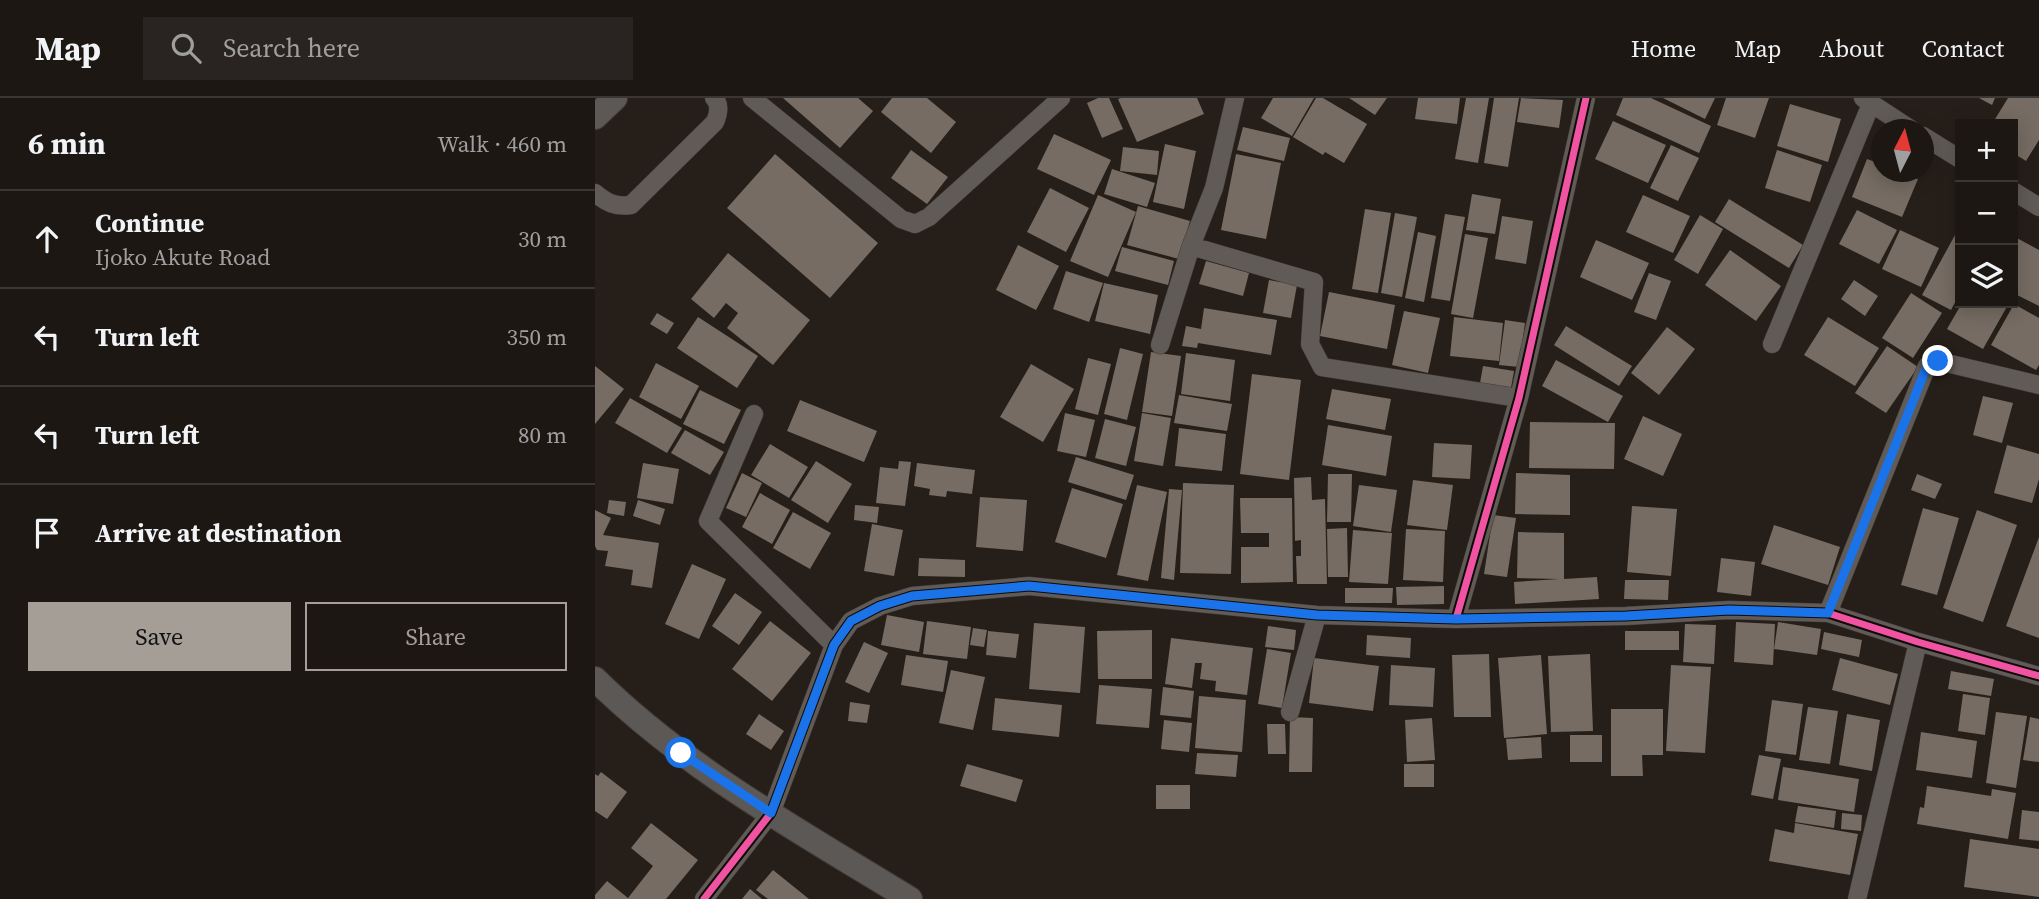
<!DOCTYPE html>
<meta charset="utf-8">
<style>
:root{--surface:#1c1713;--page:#292421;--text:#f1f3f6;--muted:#a09fa0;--line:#3a3633;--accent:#a59e96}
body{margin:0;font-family:"Source Serif 4",serif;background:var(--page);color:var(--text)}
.controls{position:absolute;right:21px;top:21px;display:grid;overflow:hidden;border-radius:0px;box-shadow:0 4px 18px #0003}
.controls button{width:63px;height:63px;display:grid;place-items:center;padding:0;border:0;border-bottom:2px solid var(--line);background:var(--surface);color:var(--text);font:35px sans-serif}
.compass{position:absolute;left:1276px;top:21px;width:63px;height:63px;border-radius:50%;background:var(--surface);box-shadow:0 4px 18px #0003;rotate:6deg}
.stop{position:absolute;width:21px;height:21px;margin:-16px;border:5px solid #1a73e8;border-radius:50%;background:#fff}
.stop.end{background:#1a73e8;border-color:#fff;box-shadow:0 2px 7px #0008}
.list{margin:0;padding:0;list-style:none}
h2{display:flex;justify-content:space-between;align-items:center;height:91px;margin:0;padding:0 28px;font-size:30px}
h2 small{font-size:23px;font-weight:400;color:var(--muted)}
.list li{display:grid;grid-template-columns:46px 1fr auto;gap:21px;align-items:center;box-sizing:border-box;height:98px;padding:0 28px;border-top:2px solid var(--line)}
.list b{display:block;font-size:26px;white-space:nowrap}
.list p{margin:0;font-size:23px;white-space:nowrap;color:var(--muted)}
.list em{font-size:23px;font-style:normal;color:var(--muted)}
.actions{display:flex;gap:14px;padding:21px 28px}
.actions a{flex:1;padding:16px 0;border:2px solid var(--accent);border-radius:0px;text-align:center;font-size:24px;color:var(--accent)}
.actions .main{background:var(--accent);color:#111}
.icon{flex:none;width:38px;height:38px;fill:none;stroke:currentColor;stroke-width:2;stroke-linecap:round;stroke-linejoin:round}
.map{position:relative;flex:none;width:1444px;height:801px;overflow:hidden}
header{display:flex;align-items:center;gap:42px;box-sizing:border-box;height:98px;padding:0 35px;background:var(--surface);border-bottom:2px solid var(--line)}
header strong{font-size:33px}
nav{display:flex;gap:38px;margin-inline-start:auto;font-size:24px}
.search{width:490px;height:63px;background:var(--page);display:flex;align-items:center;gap:18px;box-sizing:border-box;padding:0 24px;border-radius:0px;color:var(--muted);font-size:26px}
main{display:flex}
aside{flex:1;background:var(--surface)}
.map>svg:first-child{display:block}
.building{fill:#766c63}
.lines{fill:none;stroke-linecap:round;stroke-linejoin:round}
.minor-casing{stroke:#423c38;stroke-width:19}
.secondary-casing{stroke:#423c38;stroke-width:26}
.minor{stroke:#615b57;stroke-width:18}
.secondary{stroke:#5c5856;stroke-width:24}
.cycleway-casing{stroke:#0f0a06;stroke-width:11}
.cycleway{stroke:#f153a3;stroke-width:7}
.route{stroke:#1a73e8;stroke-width:9}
</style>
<header>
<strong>Map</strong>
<div class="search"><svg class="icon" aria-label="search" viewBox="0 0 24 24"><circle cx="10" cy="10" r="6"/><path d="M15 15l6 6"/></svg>Search here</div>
<nav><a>Home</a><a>Map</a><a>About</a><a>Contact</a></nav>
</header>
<main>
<aside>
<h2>6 min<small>Walk · 460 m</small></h2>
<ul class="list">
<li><svg class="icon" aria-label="ahead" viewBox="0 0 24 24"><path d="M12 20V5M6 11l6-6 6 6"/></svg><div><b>Continue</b><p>Ijoko Akute Road</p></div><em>30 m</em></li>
<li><svg class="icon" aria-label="left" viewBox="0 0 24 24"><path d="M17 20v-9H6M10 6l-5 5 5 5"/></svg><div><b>Turn left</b></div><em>350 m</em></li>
<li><svg class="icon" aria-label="left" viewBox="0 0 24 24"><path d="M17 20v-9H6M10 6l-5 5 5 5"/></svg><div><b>Turn left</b></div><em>80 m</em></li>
<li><svg class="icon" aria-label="arrive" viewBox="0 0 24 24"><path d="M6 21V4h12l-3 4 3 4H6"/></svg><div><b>Arrive at destination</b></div></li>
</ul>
<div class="actions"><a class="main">Save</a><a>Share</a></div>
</aside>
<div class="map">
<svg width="1444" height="801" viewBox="0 0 1444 801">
<rect width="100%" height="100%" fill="#261f19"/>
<!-- building -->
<path class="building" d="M188,0H263L278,13L245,50Z
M297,0H332L361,24L336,55L286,14Z
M503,0H514L528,31L507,40L492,5Z
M526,0H602L609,16L542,44L523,1Z
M678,0H719L697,38L666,20Z
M721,0H728L772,26L749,65L730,54L728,57L698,39Z
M754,0H792L780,17Z
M823,0H865L862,26L820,21Z
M871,0H894L883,65L860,61Z
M899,0H924L913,69L889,65Z
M926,0L968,2L964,30L922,24Z
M1028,0H1056L1116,28L1104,55L1021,17Z
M1068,0H1120L1110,21Z
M1131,0H1174L1160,40L1122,27Z
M1384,0H1400L1397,7Z
M1413,0H1444V42L1431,63L1418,55V26H1397Z
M1195,6L1246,21L1233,64L1182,48Z
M1018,23L1071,47L1053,85L1000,61Z
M648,29L695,40L689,63L642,52Z
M459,36L516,62L499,97L442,71Z
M570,46L601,53L589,111L558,104Z
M1076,47L1104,60L1083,103L1055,90Z
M528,49L564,53L562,77L525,73Z
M316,52L353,79L332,106L296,80Z
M1182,52L1227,67L1215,104L1170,90Z
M180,56L283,145L235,200L132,110Z
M641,56L686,65L671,141L626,132Z
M1272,61L1286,66V74H1305L1323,81L1307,119L1257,99Z
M517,71L560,85L552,109L509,96Z
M455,90L494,110L471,154L432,134Z
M877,96L906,101L900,136L871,132Z
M503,97L541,114L513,179L475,163Z
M1048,97L1095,118L1078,155L1031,134Z
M1134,101L1208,147L1194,170L1120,124Z
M543,108L595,123L584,161L532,147Z
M770,111L796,115L783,195L757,191Z
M1262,112L1302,132L1284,166L1244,146Z
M800,115L822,119L807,199L786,195Z
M850,116L870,119L855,203L836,200Z
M1105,117L1128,131L1103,176L1079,162Z
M907,118L938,123L931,166L900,161Z
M1365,128V195L1356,212L1327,197Z
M1305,132L1344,150L1326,189L1287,171Z
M823,134L841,138L829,204L810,200Z
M870,136L893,140L878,220L856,216Z
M1418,138L1444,152V208L1418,195Z
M1001,142L1054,165L1037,202L985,179Z
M423,147L464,168L441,212L401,192Z
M527,149L579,163L573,187L520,173Z
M1135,152L1186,188L1161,223L1110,187Z
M133,155L215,222L178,267L132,230L143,215L131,205L119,220L96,201Z
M611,163L654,175L648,198L604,186Z
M471,173L508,185L494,224L458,211Z
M1054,175L1076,183L1061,222L1039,214Z
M674,182L702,187L696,220L668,215Z
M1259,182L1283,198L1270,218L1246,201Z
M509,185L563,197L555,236L500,223Z
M734,194L800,207L792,251L725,238Z
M1316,195L1347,215L1318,260L1287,240Z
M1367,205H1414L1388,251L1352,231Z
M1419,206L1444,220V267L1441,272L1396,247Z
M609,210L682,222L676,257L603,245L602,250L587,248L591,228L606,231Z
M809,213L845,220L833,275L797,267Z
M62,215L79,225L72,236L55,226Z
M103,219L163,258L142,290L82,250Z
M859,219L908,225L904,263L855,258Z
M1233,219L1284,250L1260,288L1209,257Z
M910,222L930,225L924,269L904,267Z
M971,228L1037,268L1024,288L959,247Z
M1072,229L1100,251L1064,297L1036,275Z
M1292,248L1323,269L1291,315L1260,295Z
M525,250L548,256L532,322L509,316Z
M556,254L586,258L577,318L547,314Z
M591,255L640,262L635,303L586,296Z
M493,260L516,266L503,317L480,311Z
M961,262L1028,298L1013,324L947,288Z
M61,265L104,288L86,321L44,299Z
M436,266L479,291L448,344L405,319Z
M0,268L29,291L0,326Z
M888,268L919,273L916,290L885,285Z
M657,276L706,282L694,382L645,376Z
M737,291L796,301L790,332L731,321Z
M105,292L146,312L129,346L88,326Z
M584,297L637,306L632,333L579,325Z
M1388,298L1418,305L1407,345L1378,337Z
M35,300L87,330L72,355L20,325Z
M205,302L282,333L269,364L192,333Z
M470,315L500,322L491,359L462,353Z
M547,315L576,320L568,368L539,363Z
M1048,318L1087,336L1068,378L1029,361Z
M510,321L541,329L531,368L500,360Z
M935,324L1020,325L1019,371L934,370Z
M733,327L797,338L791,378L727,367Z
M584,330L631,336L627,373L580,368Z
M90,332L129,354L115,377L76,355Z
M839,345L877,347L875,381L837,379Z
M175,346L213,369L194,400L156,377Z
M1412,347L1444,356V381L1437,405L1399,395Z
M481,359L539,377L531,402L473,384Z
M221,363L257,386L233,425L196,402Z
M304,363L316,364L310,408L281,405L285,369L303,371Z
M48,365L84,371L78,406L42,400Z
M322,365L380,372L377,396L352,393L351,399L334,397L335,391L319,388Z
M147,375L167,385L151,419L131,410Z
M921,375L975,377V417L920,416Z
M733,376H757L756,424H732Z
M1322,376L1347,386L1340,401L1316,392Z
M716,379L717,402L730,401L732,486H702L701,458H706V442L700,443L699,380Z
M818,382L858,387L852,432L812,427Z
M588,385L639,387L636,476L585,475Z
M542,387L572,394L553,483L522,477Z
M764,387L802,392L796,434L758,428Z
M477,390L528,406L511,460L460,444Z
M574,391L587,392L579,482L566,480Z
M165,395L195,412L177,446L147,429Z
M385,399L432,402L428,453L381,449Z
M645,400H697L698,484L646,485V449H674V435H646Z
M14,402L31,404L29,418L12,415Z
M43,402L70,411L65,427L38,418Z
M260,407L284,409L282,425L259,422Z
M1037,408L1082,411L1076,478L1032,474Z
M1328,410L1364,420L1342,497L1306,487Z
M0,412L16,420L8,437L64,445L57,490L36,487L38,472L10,468L13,453L2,452L0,448Z
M1382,412L1422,427L1388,524L1348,510Z
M198,414L236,435L215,471L178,450Z
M898,417L921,420L912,479L889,476Z
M277,426L308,432L299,478L269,473Z
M1179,427L1245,449L1233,487L1166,466Z
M752,430L753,479H733L732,431Z
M811,431L850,433L848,484L808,482Z
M758,432L797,435L793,486L754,484Z
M923,434L969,435V481L1002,479L1004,501L920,506L919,484L964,481L922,480Z
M1444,439V540L1411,528Z
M324,460L370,462V479L323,478Z
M1126,460L1160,464L1156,498L1122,494Z
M97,466L131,481L104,541L70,526Z
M1030,482H1074L1073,502L1029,501Z
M849,488V506L802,507L801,489Z
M750,490H798L797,505H750Z
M140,495L167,514L144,547L117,528Z
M292,517L329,524L324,554L286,547Z
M175,523L216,555L177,603L137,571Z
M332,523L376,529L372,561L328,556Z
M1141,524L1180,526L1178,567L1139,564Z
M1183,524L1226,531L1222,557L1179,551Z
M439,525L490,529L485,595L434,591Z
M1090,526L1121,527L1119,566L1088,564Z
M673,528L701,532L699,552L670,549Z
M378,530L392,532L389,549L375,547Z
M557,532V581H503L502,533Z
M393,533L424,536L421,560L391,557Z
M1030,533H1084V552H1030Z
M1229,534L1267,542L1264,559L1226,551Z
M772,537L816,540L815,560L771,557Z
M576,540L658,550L652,597L620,593L621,583L605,581L607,565H600L597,590L570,586Z
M269,544L293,555L274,595L250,584Z
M672,551L696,555L687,610L663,606Z
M894,556L896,619H859L857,557Z
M995,556L998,633L956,634L953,558Z
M311,557L353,563L348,594L306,587Z
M946,557L952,636L909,640L903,560Z
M719,560L784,568L778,613L714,605Z
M1245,560L1303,576L1295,607L1237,592Z
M796,567L840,570L838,609L794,607Z
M1076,567L1116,569L1110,655L1071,653Z
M356,572L390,579L378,632L344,625Z
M1356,573L1399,581L1396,598L1353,591Z
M504,587L557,591L554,630L501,626Z
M568,589L599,593L596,620L565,617Z
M1368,596L1395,600L1390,637L1363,633Z
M604,598L651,602L647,654L600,650Z
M400,600L467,607L464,639L397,632Z
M1177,602L1208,606L1201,657L1170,653Z
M255,604L275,607L272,625L253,623Z
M1213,609L1243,613L1235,666L1204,662Z
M1016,611H1068V657H1047L1048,678H1016Z
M1401,614L1432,618L1421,690L1391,685Z
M164,616L189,633L176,652L151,636Z
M1252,616L1285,622L1277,673L1244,667Z
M695,619L718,620L717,674H694Z
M1435,619L1444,621V664L1428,662Z
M837,620L840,662L812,664L810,622Z
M569,622L597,625L594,654L566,651Z
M672,626H690L691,656H673Z
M1326,634L1382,643L1377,680L1321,672Z
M975,637H1007V664H975Z
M946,639L947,660L913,662L911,641Z
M602,655L643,657L641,679L600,676Z
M1164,657L1186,661L1178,701L1156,697Z
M372,666L428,682L421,704L365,688Z
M809,666H839V689H809Z
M1188,669L1264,681L1259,714L1183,702Z
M6,674L32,694L12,721L0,713V676L3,678Z
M561,687H595V711H561Z
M1332,688L1396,698L1397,691L1421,695L1413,741L1322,726L1325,709L1329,710Z
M1203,708L1241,713L1239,730L1200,724Z
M1427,712L1444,714V743L1424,741Z
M1247,715L1267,717L1266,733L1246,731Z
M56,725L103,762L71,801H0V797L12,783L33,800L58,768L36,750Z
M1200,725L1263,736L1255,777L1174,763L1180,731L1199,735Z
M1375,741L1444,751V799L1369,789Z
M178,772L214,801H173L161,792Z
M155,791L167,801H147Z"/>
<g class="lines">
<!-- minor casing -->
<g class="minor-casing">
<path id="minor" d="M157,0L306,121L320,126L334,119L466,0
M1268,0L1317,32
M1328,38L1365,61
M1418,93L1444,109
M0,95C12,105 20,109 36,107L120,24C123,17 126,7 119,0
M596,148L719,184L715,246L727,269L924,300
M1177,246L1276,6
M565,247L596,148L619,90L640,0
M159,316L113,423L239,547
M1233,515L1332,268L1343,263L1444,287
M861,521L924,300L991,0
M695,614L722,517
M109,801L176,715L239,547L256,523L285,508L317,498L434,488L722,517L861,521L1031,518L1134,512L1233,515L1323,544L1444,578
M1262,801L1323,544"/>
</g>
<!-- secondary casing -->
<g class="secondary-casing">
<path id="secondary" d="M0,19L20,0
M0,581C91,671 206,734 315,801"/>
</g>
<!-- minor -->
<use href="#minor" class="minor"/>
<!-- secondary -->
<use href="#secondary" class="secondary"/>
<!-- cycleway casing -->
<g class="cycleway-casing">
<path id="cycleway" d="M861,521L924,300L991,0
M109,801L176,715L239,547L256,523L285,508L317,498L434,488L722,517L861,521L1031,518L1134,512L1233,515L1323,544L1444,578"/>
</g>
<!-- cycleway -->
<use href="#cycleway" class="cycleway"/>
</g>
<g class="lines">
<!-- route -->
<path class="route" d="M86,655L176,715L239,547L256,523L285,508L317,498L434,488L722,517L861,521L1031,518L1134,512L1233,515L1332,268L1343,263"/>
</g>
</svg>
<div class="controls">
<button>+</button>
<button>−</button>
<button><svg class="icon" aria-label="layers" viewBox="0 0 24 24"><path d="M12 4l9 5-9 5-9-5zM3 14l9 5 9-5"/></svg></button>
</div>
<svg class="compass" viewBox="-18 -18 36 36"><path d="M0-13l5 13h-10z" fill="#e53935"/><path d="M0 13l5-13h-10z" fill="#a09fa0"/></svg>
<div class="stop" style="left:86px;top:655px"></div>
<div class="stop end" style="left:1343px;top:263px"></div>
</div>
</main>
